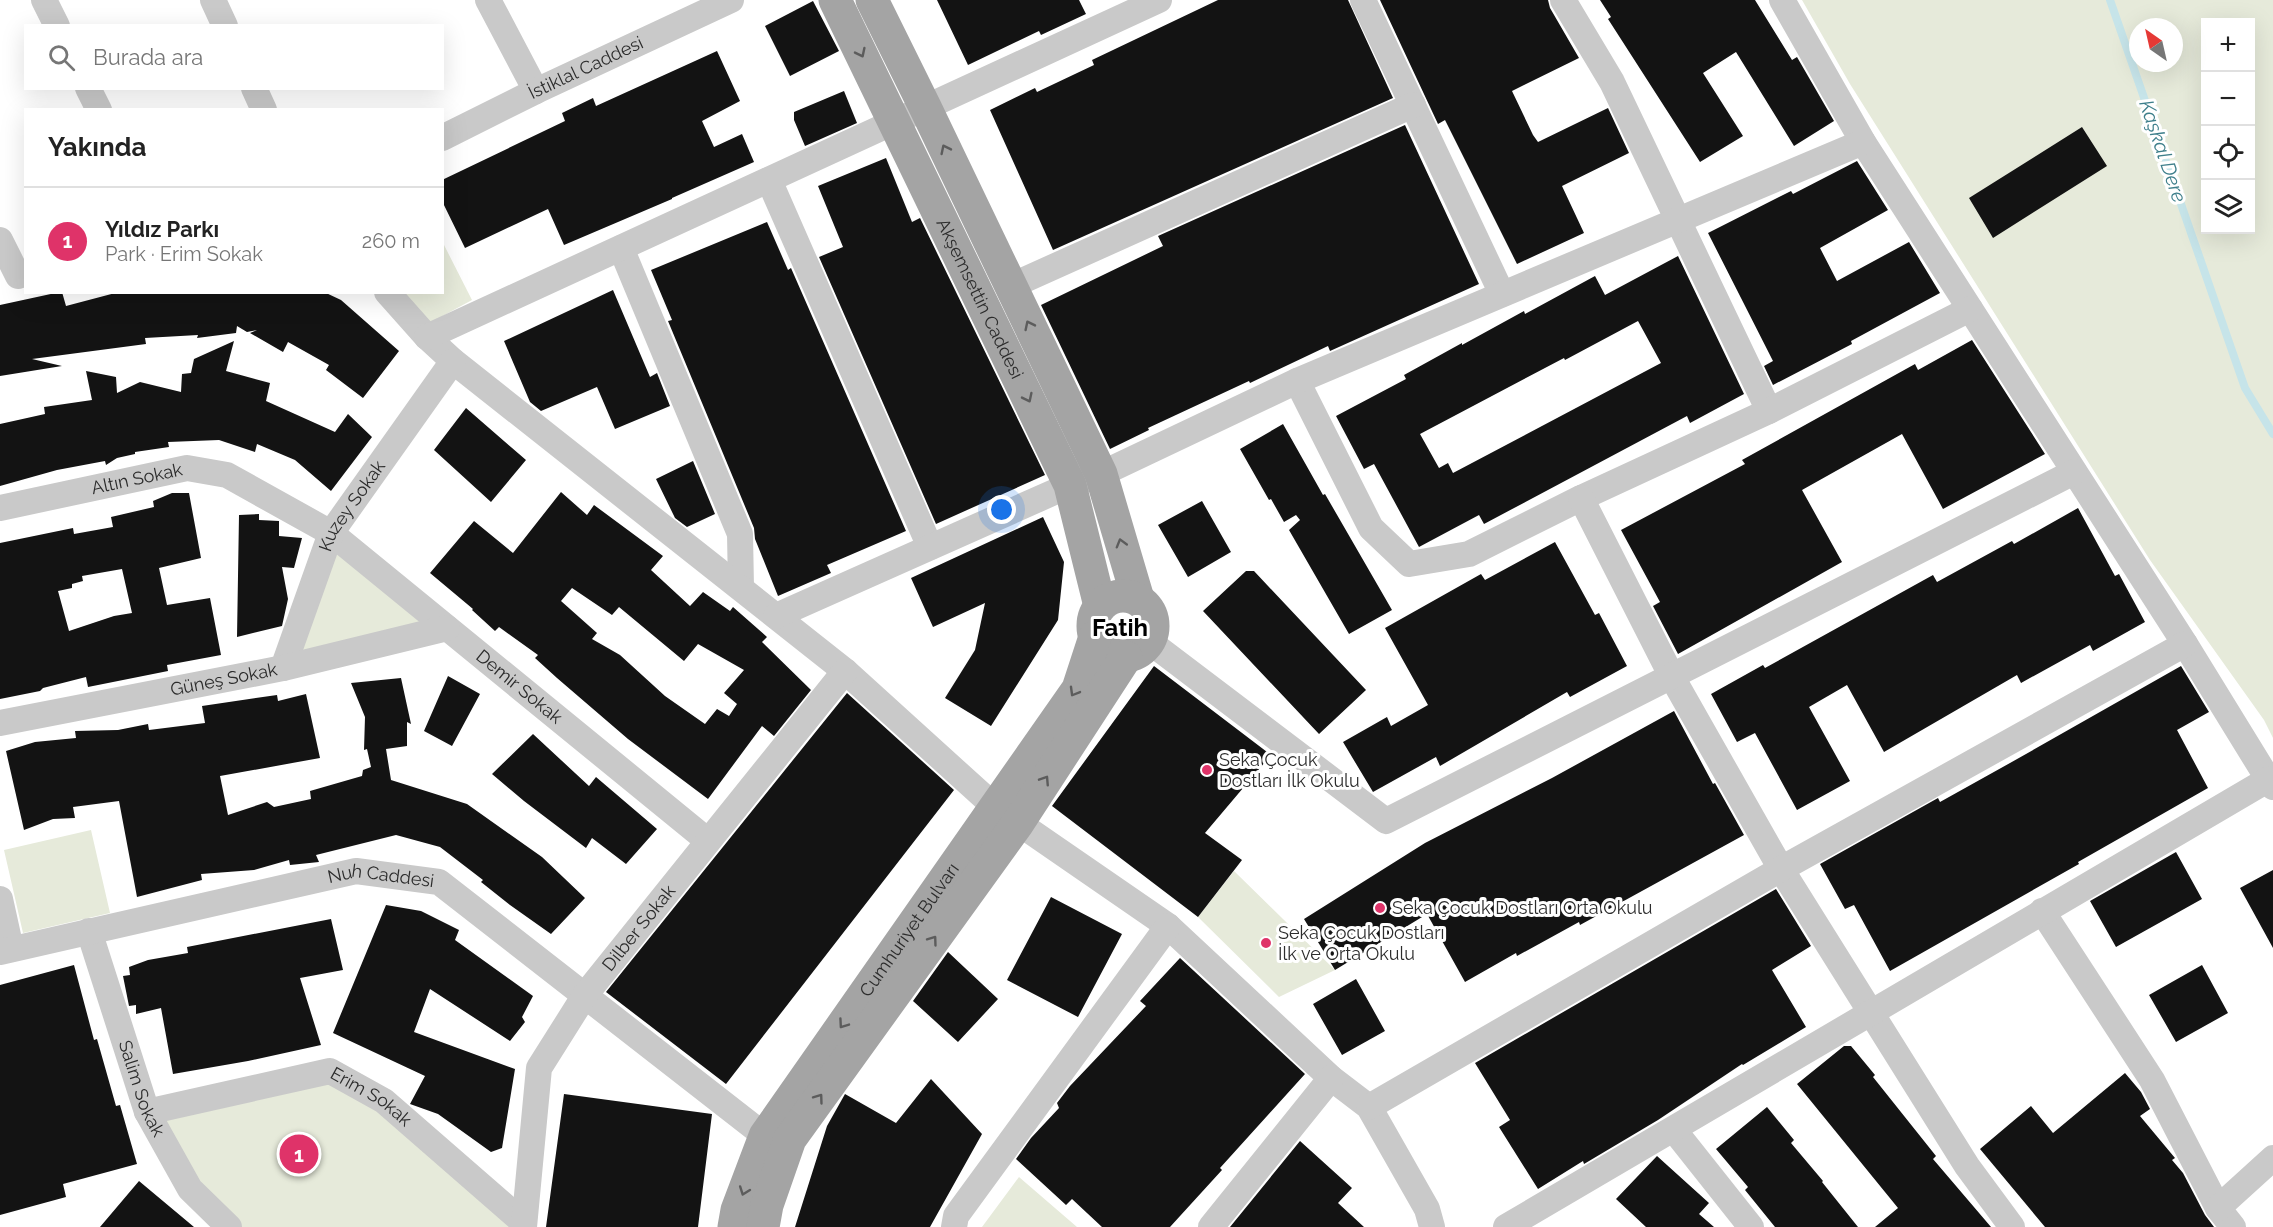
<!DOCTYPE html>
<html lang="tr">
<meta charset="utf-8">
<style>
:root{--surface:#fff;--page:#f2f2f2;--text:#222;--muted:#767676;--line:#e0e0e0;--accent:#df3369}
body{margin:0;font-family:Raleway,sans-serif;background:var(--page);color:var(--text)}
.controls{position:absolute;right:18px;top:18px;display:grid;overflow:hidden;border-radius:0px;box-shadow:0 6px 24px #0002}
.controls button{width:54px;height:54px;display:grid;place-items:center;padding:0;border:0;border-bottom:2px solid var(--line);background:var(--surface);color:var(--text);font:30px sans-serif}
.compass{position:absolute;left:2129px;top:18px;width:54px;height:54px;border-radius:50%;background:var(--surface);box-shadow:0 6px 24px #0002;rotate:326deg}
.you{position:absolute;left:1002px;top:510px;width:21px;height:21px;margin:-15px;border:4px solid #fff;border-radius:50%;background:#1a73e8;box-shadow:0 0 0 9px #1a73e833}
.badge{display:grid;place-items:center;width:39px;height:39px;border-radius:50%;background:var(--accent);color:#fff;font-size:20px;font-weight:700}
.pin{position:absolute;translate:-50% -50%;border:3px solid #fff;box-shadow:0 2px 6px #0006}
.list{margin:0;padding:0;list-style:none}
h2{display:flex;justify-content:space-between;align-items:center;height:78px;margin:0;padding:0 24px;font-size:26px}
h2 small{font-size:20px;font-weight:400;color:var(--muted)}
.list li{display:grid;grid-template-columns:39px 1fr auto;gap:18px;align-items:center;box-sizing:border-box;height:108px;padding:0 24px;border-top:2px solid var(--line)}
.list b{display:block;font-size:22px;white-space:nowrap}
.list p{margin:0;font-size:20px;white-space:nowrap;color:var(--muted)}
.list em{font-size:20px;font-style:normal;color:var(--muted)}
.icon{flex:none;width:33px;height:33px;fill:none;stroke:currentColor;stroke-width:2;stroke-linecap:round;stroke-linejoin:round}
.map{position:relative;flex:none;width:2273px;height:1227px;overflow:hidden}
.search{position:absolute;background:var(--surface);box-shadow:0 6px 24px #0002;left:24px;top:24px;width:420px;height:66px;display:flex;align-items:center;gap:15px;box-sizing:border-box;padding:0 21px;border-radius:0px;color:var(--muted);font-size:22px}
.panel{position:absolute;background:var(--surface);box-shadow:0 6px 24px #0002;left:24px;top:108px;width:420px;height:186px;border-radius:0px}
.map>svg:first-child{display:block}
.green{fill:#e6eada;fill-rule:evenodd}
.lines{fill:none;stroke-linecap:round;stroke-linejoin:round}
.stream{stroke:#c6e4e9;stroke-width:8}
.building{fill:#131313;fill-rule:evenodd}
.minor{stroke:#c9c9c9;stroke-width:26}
.major{stroke:#a4a4a4;stroke-width:33}
.oneway{stroke:#5c5c5c}
.poi-dot{fill:#df3369;stroke:#fff;stroke-width:2}
.labels{text-anchor:middle;stroke-width:6;stroke-linejoin:round;paint-order:stroke}
.street-label{font-size:18px;fill:#2c2c2c;stroke:#fff}
.poi-label{font-size:18px;fill:#2c2c2c;stroke:#fff;text-anchor:start}
.water-label{font-size:20px;font-style:italic;fill:#3e7f8b;stroke:#fff}
.district-label{font-size:24px;font-weight:bold;fill:#000;stroke:#fff}
</style>
<div class="map">
<svg width="2273" height="1227" viewBox="0 0 2273 1227">
<rect width="100%" height="100%" fill="#fff"/>
<!-- green -->
<path class="green" d="M1802,0H2273V738L2264,720L2150,560L1850,84ZM2206,22H2250V230H2206ZM2138,27H2174V63H2138Z
M443,243L472,300L426,325L395,293L442,292Z
M331,533L447,628L283,668Z
M91,830L110,913L23,933L4,850Z
M1234,871L1335,970L1279,997L1198,917Z
M330,1071L524,1227H229L147,1112Z
M1019,1177L1077,1227H982Z"/>
<g class="lines">
<!-- stream -->
<path class="stream" d="M2110,0L2245,388L2273,434"/>
</g>
<!-- building -->
<path class="building" d="M937,0H1079L1086,14L1041,35L1039,31L968,65Z
M1218,0H1348L1393,98L1053,250L990,110L1035,88L1037,92L1094,65L1092,60Z
M1380,0H1548L1550,8L1579,58L1512,91L1533,135L1538,142L1608,108L1629,153L1562,186L1584,233L1517,264L1445,120L1438,124Z
M1600,0H1755L1792,60L1797,57L1834,121L1794,146L1736,52L1703,73L1743,136L1700,162L1608,19L1611,17Z
M813,1L839,51L790,76L765,26Z
M717,51L740,101L702,121L714,147L742,134L754,162L672,198V199L564,245L548,209L465,248L442,201V180L565,121L562,113L593,98L596,106Z
M844,91L857,123L805,146L794,120V112Z
M1405,125L1479,284L1330,351L1328,346L1250,383L1249,381L1148,428L1149,430L1110,449L1041,305L1163,246L1158,236Z
M2082,127L2107,166L1993,238L1969,198Z
M886,158L912,222L920,218L1045,475L936,524L819,257L843,247L818,186Z
M1857,161L1888,210L1820,248L1837,281L1909,242L1940,293L1851,341L1852,344L1773,385L1764,366L1773,361L1708,233L1791,191L1793,194Z
M767,222L788,270L791,268L906,531L827,565L831,573L778,596L755,539L754,528L668,321L672,320L651,270Z
M1678,256L1744,394L1690,423L1687,416L1484,524L1479,515L1419,547L1374,464L1364,469L1336,416L1406,379L1404,375L1462,343V345L1524,311L1525,314L1595,276L1605,295ZM1638,321L1661,363L1453,473L1448,463L1439,468L1420,434L1564,358L1565,360Z
M613,290L650,377L657,373L670,406L615,429L597,387L541,411L530,402L504,341Z
M60,292H62L66,306L119,292H324L341,300L399,351L363,398L326,370L329,365L288,342L283,352L250,333L257,330L247,332L237,326L236,333L197,338L198,335L145,338L146,344L32,359L62,366L0,376V305Z
M1972,340L2045,454L1943,509L1902,434L1802,490L1842,562L1678,654L1653,606L1660,602L1621,530L1745,464L1742,460L1915,364L1918,370Z
M234,341L226,371L270,383L266,401L335,432L348,414L372,437L331,491L295,460L257,444L255,452L219,440L168,442L169,447L135,452V454L117,458L106,465L105,461L57,470L0,486V424L45,414L44,407L92,400L86,371L116,377L117,393L140,382L181,392L182,374L191,373L194,359Z
M466,408L526,460L491,502L434,450Z
M1283,424L1323,495L1325,494L1392,610L1349,634L1289,530L1300,520L1296,515L1284,522L1271,499L1269,500L1240,449Z
M693,461L715,514L687,527L675,518L656,479Z
M561,492L587,515L594,505L663,556L651,570L690,606L703,592L730,611L733,607L767,637L762,642L811,690L774,736L762,726L708,799L628,739L557,678L535,658L538,655L499,627L495,631L472,610L473,609L430,573L474,521L513,553ZM572,588L612,615L619,607L684,661L698,644L744,670L724,693L737,704L729,716L717,709L705,724L665,696L620,655L592,639L597,633L561,601Z
M172,493H189L201,558L159,568L167,605L210,598L221,655L167,665L168,671L88,687L86,677L43,688L40,691L0,699V543L73,528L74,534L113,527L111,517L154,507L153,501ZM122,569L132,613L114,616L69,631L58,591L72,588V584L83,581L82,576Z
M1202,501L1231,552L1188,577L1158,525Z
M2078,508L2115,576L2119,574L2145,622L2093,651L2090,645L2021,683L2017,675L1884,752L1847,685L1809,707L1850,781L1797,810L1755,733L1737,742L1711,694L1763,665L1765,668L1933,575L1937,582L2012,541L2014,544Z
M259,514V520L279,521V536L302,538L294,568L282,567L288,599L282,626L237,637L239,515Z
M1043,517L1064,562L1058,620L991,726L945,698L975,650L985,603L933,627L911,578Z
M1555,542L1595,615L1599,613L1627,666L1570,697L1567,692L1440,766L1436,757L1373,792L1343,742L1387,717L1391,726L1428,705L1385,628L1481,574L1485,580Z
M1246,571H1254L1366,690L1319,734L1203,611Z
M1154,666L1271,755L1205,833L1242,860L1198,917L1052,806Z
M2181,666L2209,712L2177,730L2208,788L2078,862L2079,864L1890,971L1854,905L1845,909L1820,864L1938,798L1940,802L2010,763Z
M448,676L480,694L452,746L424,731Z
M401,678L411,724L407,722V746L386,749L391,780L467,804L542,857L585,898L551,934L510,905L481,882L483,880L440,847L396,835L316,855L319,862L290,865L289,860L254,870L201,874L202,880L137,897L119,801L73,807L75,818L53,819L24,830L6,751L35,742L76,738L75,731L118,730L148,724L149,730L205,723L202,706L277,695L278,701L306,694L320,758L220,776L228,815L267,802L274,807L311,799L310,791L362,776L363,770L371,767L367,749L364,750L365,717L351,683Z
M847,693L954,790L726,1084L606,992Z
M1674,711L1713,784L1715,783L1744,835L1580,925L1579,922L1517,956L1516,953L1465,982L1427,914L1335,970L1304,919L1425,843L1552,778Z
M533,734L589,786L596,777L657,829L626,864L592,838L586,848L524,801L492,774Z
M2176,852L2202,899L2116,947L2090,901Z
M2273,870V948L2240,888Z
M1776,889L1811,946L1772,970L1806,1027L1743,1065L1742,1064L1658,1120L1584,1164L1583,1161L1538,1189L1499,1127L1510,1120L1475,1063Z
M1051,897L1122,934L1078,1017L1007,980Z
M386,905L421,911L459,930L455,940L533,996L522,1017L525,1022L510,1041L430,989L414,1032L515,1069L502,1148L491,1152L438,1114L410,1104L425,1076L333,1033Z
M331,919L343,970L300,978L321,1045L248,1061L173,1074L161,1008L136,1014V1005L129,1006L123,976L130,975L129,967L148,960L188,953L187,947Z
M948,952L998,999L958,1042L913,1001Z
M1180,958L1305,1074L1220,1168L1222,1170L1170,1227H1102L1072,1199L1066,1205L1016,1159L1031,1138L1059,1108L1057,1103L1070,1086L1146,1006L1140,1001Z
M74,965L94,1040L97,1039L116,1106L120,1105L137,1164L63,1184L66,1197L0,1215V985Z
M2202,965L2228,1013L2176,1042L2149,995Z
M1356,979L1385,1031L1342,1055L1313,1004Z
M1844,1046H1851L1875,1075L1873,1077L1936,1156L1933,1159L1991,1227H1875L1898,1208L1797,1084Z
M2125,1073L2141,1092L2150,1109L2140,1116L2175,1158L2172,1160L2183,1173L2205,1215L2214,1227H2045L1980,1149L2031,1106L2053,1133Z
M931,1079L982,1134L930,1227H795L827,1126L845,1094L896,1123Z
M564,1094L712,1114L698,1227H546Z
M1767,1107L1794,1140L1791,1143L1823,1181L1822,1182L1858,1227H1775L1745,1190L1748,1187L1716,1149Z
M1300,1141L1352,1188L1338,1203L1364,1227H1230Z
M1657,1156L1709,1203L1699,1214L1714,1227H1646L1616,1199Z
M139,1181L194,1227H100Z"/>
<g class="lines">
<!-- minor -->
<g class="minor">
<path d="M44,0L57,26"/>
<path d="M213,0L225,26"/>
<path d="M488,0L536,91"/>
<path d="M1363,0L1502,294"/>
<path d="M1563,0L1612,82L1769,411"/>
<path d="M1782,0L1863,142L2185,644L2273,787"/>
<path d="M88,88L99,110"/>
<path d="M254,88L264,110"/>
<path id="s1" d="M442,138L536,91L731,0"/>
<path d="M769,180L930,547"/>
<path d="M0,240L18,276"/>
<path d="M621,248L740,534L741,588"/>
<path d="M1011,286L1413,105"/>
<path d="M387,292L427,337L453,361L845,671L994,806L1168,926L1331,1078L1369,1107L1427,1209L1432,1227"/>
<path d="M427,337L1159,0"/>
<path d="M1297,381L1371,528L1409,564L1469,554L1581,498L1769,411L1970,309"/>
<path d="M1581,498L1672,677L1781,869L1967,1166L2012,1227"/>
<path id="s2" d="M0,508L187,468L227,475L331,533L708,841"/>
<path d="M776,616L1070,485L1101,474L1297,381L1863,142"/>
<path d="M1150,642L1386,821L2074,472"/>
<path id="s3" d="M283,668L331,533L453,361"/>
<path id="s4" d="M0,723L283,668L447,628"/>
<path d="M0,899L11,949"/>
<path d="M2042,911L2152,1080L2218,1208L2233,1227"/>
<path id="s5" d="M89,931L147,1112L190,1189L229,1227"/>
<path id="s6" d="M0,952L356,871L439,882L765,1136L781,1138"/>
<path d="M1369,1107L1781,869L2185,644"/>
<path id="s7" d="M147,1112L330,1071L384,1101L524,1223"/>
<path d="M1674,1130L1751,1227"/>
<path d="M2218,1208L2273,1158"/>
<path id="s8" d="M524,1227L539,1068L585,995L845,671"/>
<path d="M954,1227L956,1216L1168,926"/>
<path d="M1211,1227L1331,1078"/>
<path d="M1506,1227L2269,779"/>
</g>
<!-- major -->
<g class="major">
<path id="s9" d="M835,0L1070,485L1100,606"/>
<path d="M872,0L925,107L1101,474L1138,599"/>
<circle cx="1123" cy="626" r="30"/>
<path id="s10" d="M734,1227L737,1210L765,1136L1078,689L1095,637"/>
<path d="M763,1227L767,1205L790,1139L1018,823L1126,657"/>
</g>
</g>
<!-- one-way arrows -->
<defs><path id="oneway-chevron" d="M-2-3.5L2.5 0L-2 3.5" fill="none" stroke-width="1.6" stroke-linecap="round" stroke-linejoin="round" transform="scale(1.5)"/></defs>
<g class="oneway">
<use href="#oneway-chevron" transform="translate(861 53) rotate(64)"/>
<use href="#oneway-chevron" transform="translate(945 149) rotate(-116)"/>
<use href="#oneway-chevron" transform="translate(1029 325) rotate(-116)"/>
<use href="#oneway-chevron" transform="translate(1028 398) rotate(64)"/>
<use href="#oneway-chevron" transform="translate(1121 543) rotate(-106)"/>
<use href="#oneway-chevron" transform="translate(1074 692) rotate(120)"/>
<use href="#oneway-chevron" transform="translate(1045 780) rotate(-57)"/>
<use href="#oneway-chevron" transform="translate(933 940) rotate(-54)"/>
<use href="#oneway-chevron" transform="translate(843 1024) rotate(125)"/>
<use href="#oneway-chevron" transform="translate(819 1098) rotate(-54)"/>
<use href="#oneway-chevron" transform="translate(744 1191) rotate(110)"/>
</g>
<!-- markers -->
<g class="poi-dot">
<circle cx="1207" cy="770" r="6"/>
<circle cx="1380" cy="908" r="6"/>
<circle cx="1266" cy="943" r="6"/>
</g>
<g class="labels">
<!-- street labels -->
<g class="street-label">
<text dy="6" stroke="none"><textPath href="#s1" startOffset="160">İstiklal Caddesi</textPath></text>
<text dy="6" stroke="none"><textPath href="#s9" startOffset="332">Akşemsettin Caddesi</textPath></text>
<text dy="6" stroke="none"><textPath href="#s2" startOffset="140">Altın Sokak</textPath></text>
<text dy="6" stroke="none"><textPath href="#s3" startOffset="177">Kuzey Sokak</textPath></text>
<text dy="6" stroke="none"><textPath href="#s4" startOffset="228">Güneş Sokak</textPath></text>
<text dy="6" stroke="none"><textPath href="#s2" startOffset="594">Demir Sokak</textPath></text>
<text dy="6" stroke="none"><textPath href="#s6" startOffset="390">Nuh Caddesi</textPath></text>
<text dy="6" stroke="none"><textPath href="#s8" startOffset="332">Dilber Sokak</textPath></text>
<text dy="6" stroke="none"><textPath href="#s10" startOffset="348">Cumhuriyet Bulvarı</textPath></text>
<text dy="6" stroke="none"><textPath href="#s5" startOffset="166">Salim Sokak</textPath></text>
<text dy="6" stroke="none"><textPath href="#s7" startOffset="236">Erim Sokak</textPath></text>
</g>
<!-- poi labels -->
<g class="poi-label">
<text x="1219" y="766">Seka Çocuk<tspan x="1219" dy="21">Dostları İlk Okulu</tspan></text>
<text x="1392" y="914">Seka Çocuk Dostları Orta Okulu</text>
<text x="1278" y="939">Seka Çocuk Dostları<tspan x="1278" dy="21">İlk ve Orta Okulu</tspan></text>
</g>
<!-- water labels -->
<g class="water-label">
<text transform="translate(2163 151) rotate(71)" y="7">Kaşkal Dere</text>
</g>
<!-- district labels -->
<g class="district-label">
<text x="1120" y="636">Fatih</text>
</g>
</g>
</svg>
<div class="controls">
<button>+</button>
<button>−</button>
<button><svg class="icon" aria-label="locate" viewBox="0 0 24 24"><circle cx="12" cy="12" r="6"/><path d="M12 2v4M12 18v4M2 12h4M18 12h4"/></svg></button>
<button><svg class="icon" aria-label="layers" viewBox="0 0 24 24"><path d="M12 4l9 5-9 5-9-5zM3 14l9 5 9-5"/></svg></button>
</div>
<svg class="compass" viewBox="-18 -18 36 36"><path d="M0-13l5 13h-10z" fill="#e53935"/><path d="M0 13l5-13h-10z" fill="#767676"/></svg>
<div class="you"></div>
<div class="pin badge" style="left:299px;top:1154px">1</div>
<div class="search"><svg class="icon" aria-label="search" viewBox="0 0 24 24"><circle cx="10" cy="10" r="6"/><path d="M15 15l6 6"/></svg>Burada ara</div>
<section class="panel">
<h2>Yakında<small></small></h2>
<ul class="list">
<li><span class="badge">1</span><div><b>Yıldız Parkı</b><p>Park · Erim Sokak</p></div><em>260 m</em></li>
</ul>
</section>
</div>
